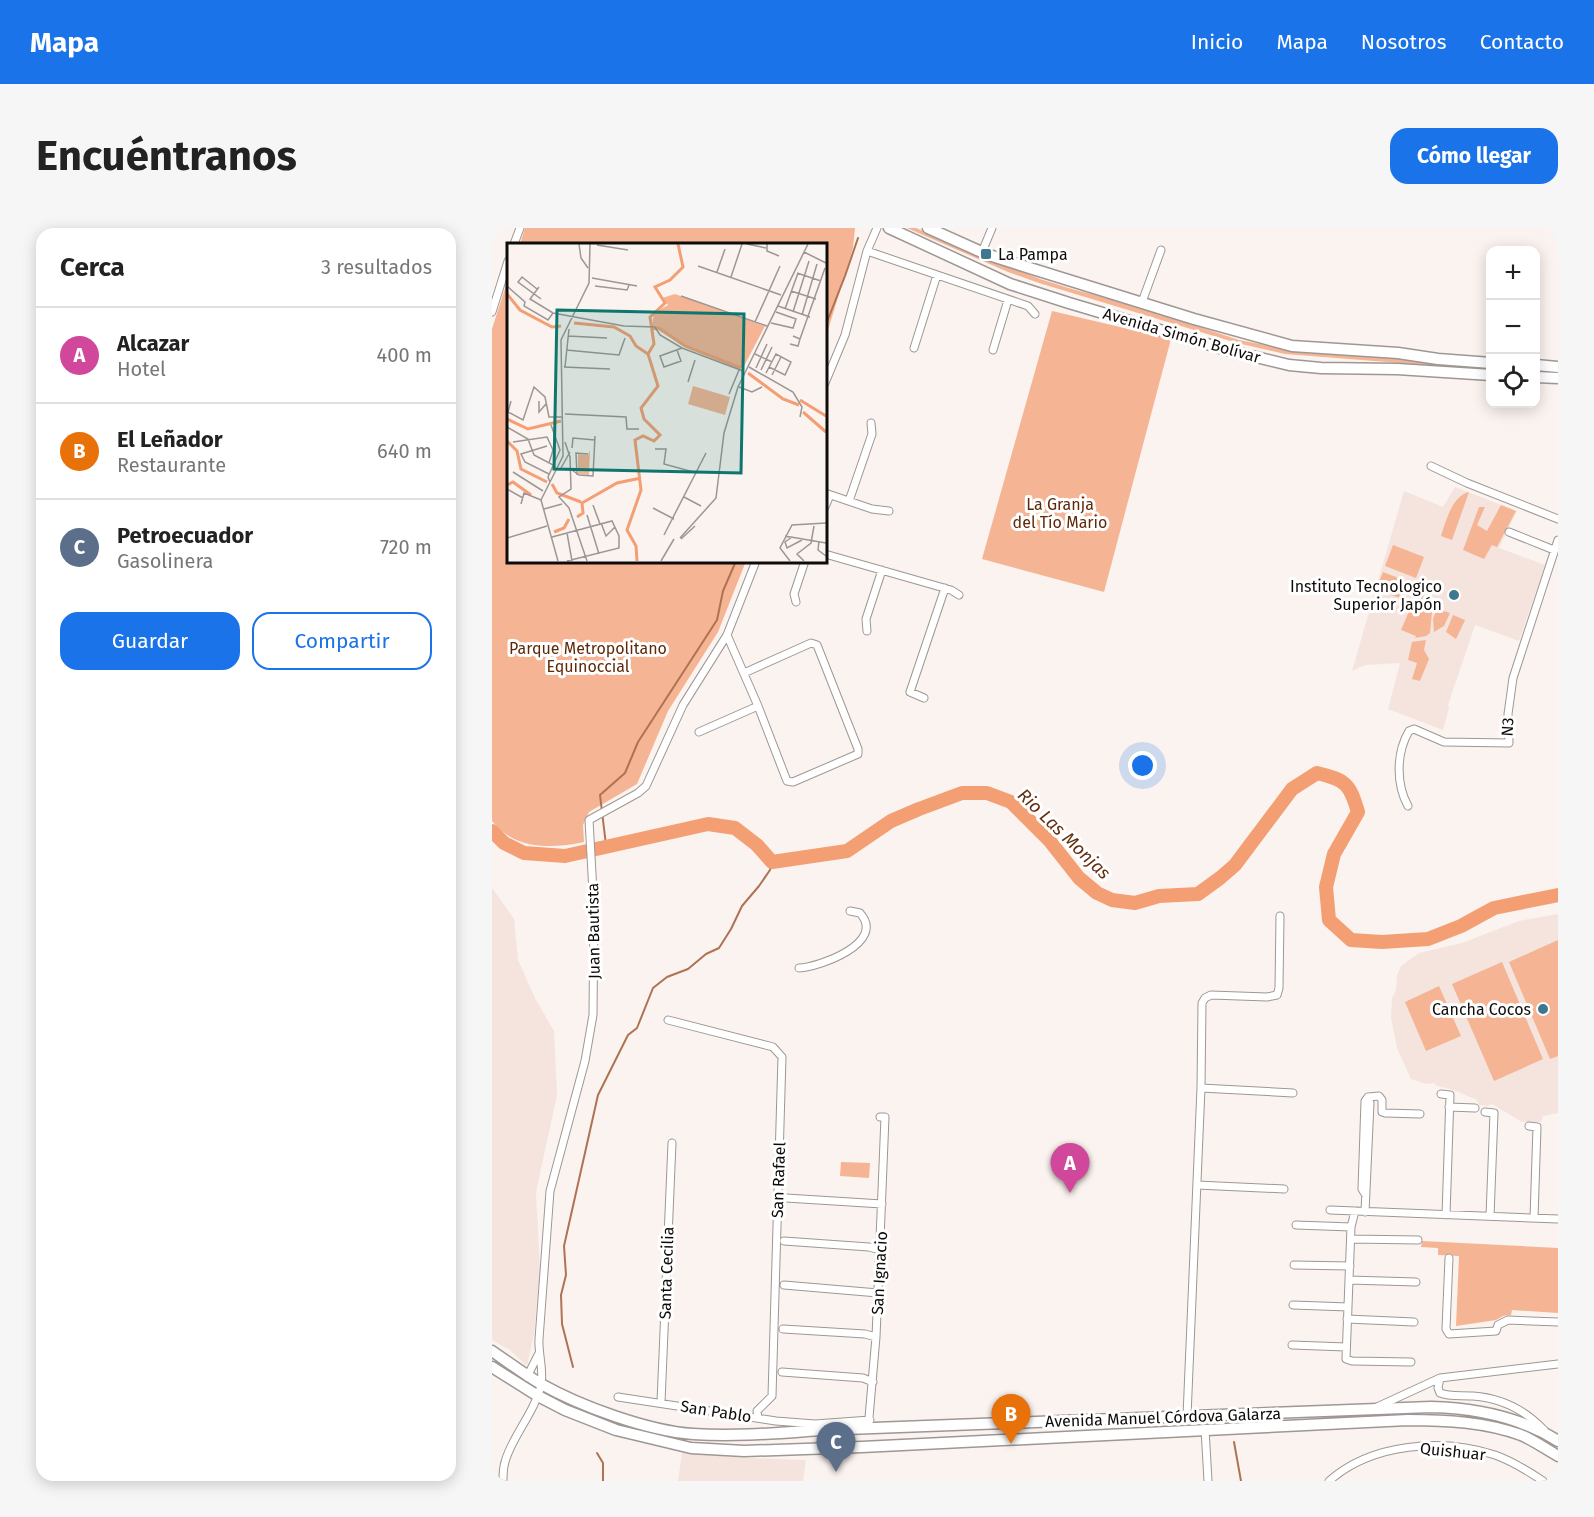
<!DOCTYPE html>
<html lang="es">
<meta charset="utf-8">
<style>
:root{--surface:#fff;--page:#f6f6f6;--text:#222;--muted:#767676;--line:#e0e0e0;--accent:#1a73e8}
body{margin:0;font-family:"Fira Sans",sans-serif;background:var(--page);color:var(--text)}
.controls{position:absolute;right:18px;top:18px;display:grid;overflow:hidden;border-radius:12px;box-shadow:0 3px 15px #0003}
.controls button{width:54px;height:54px;display:grid;place-items:center;padding:0;border:0;border-bottom:2px solid var(--line);background:var(--surface);color:var(--text);font:30px sans-serif}
.you{position:absolute;left:651px;top:538px;width:21px;height:21px;margin:-15px;border:4px solid #fff;border-radius:50%;background:#1a73e8;box-shadow:0 0 0 9px #1a73e833}
.badge{display:grid;place-items:center;width:39px;height:39px;border-radius:50%;background:var(--accent);color:#fff;font-size:20px;font-weight:700}
.pin{position:absolute;translate:-50% -50px;filter:drop-shadow(0 2px 3px #0008)}
.pin::after{content:'';position:absolute;top:32px;width:21px;height:18px;background:inherit;clip-path:polygon(0 0,100% 0,50% 100%)}
.list{margin:0;padding:0;list-style:none}
h2{display:flex;justify-content:space-between;align-items:center;height:78px;margin:0;padding:0 24px;font-size:26px}
h2 small{font-size:20px;font-weight:400;color:var(--muted)}
.list li{display:grid;grid-template-columns:39px 1fr auto;gap:18px;align-items:center;box-sizing:border-box;height:96px;padding:0 24px;border-top:2px solid var(--line)}
.list b{display:block;font-size:22px;white-space:nowrap}
.list p{margin:0;font-size:20px;white-space:nowrap;color:var(--muted)}
.list em{font-size:20px;font-style:normal;color:var(--muted)}
.actions{display:flex;gap:12px;padding:18px 24px}
.actions a{flex:1;padding:14px 0;border:2px solid var(--accent);border-radius:18px;text-align:center;font-size:21px;color:var(--accent)}
.actions .main{background:var(--accent);color:#fff}
.icon{flex:none;width:33px;height:33px;fill:none;stroke:currentColor;stroke-width:2;stroke-linecap:round;stroke-linejoin:round}
.map{position:relative;flex:none;width:1066px;height:1253px;overflow:hidden;border-radius:18px}
header{display:flex;align-items:center;gap:36px;box-sizing:border-box;height:84px;padding:0 30px;background:var(--accent);color:#fff}
header strong{font-size:28px}
nav{display:flex;gap:33px;margin-inline-start:auto;font-size:21px}
.intro{display:flex;align-items:center;justify-content:space-between;box-sizing:border-box;height:144px;padding:0 36px}
h1{margin:0;font-size:42px}
.button{padding:15px 27px;border-radius:18px;background:var(--accent);color:#fff;font-size:21px;font-weight:700}
main{display:flex;gap:36px;padding:0 36px}
aside{flex:1;background:var(--surface);border-radius:18px;box-shadow:0 3px 15px #0003}
.map>svg:first-child{display:block}
.built{fill:#f4e4dd}
.green{fill:#f5b494}
.lines{fill:none;stroke-linecap:round;stroke-linejoin:round}
.stream{stroke:#ae7354;stroke-width:2}
.river{stroke:#f39f73;stroke-width:14}
.minor-casing{stroke:#9e9794;stroke-width:9}
.primary-casing{stroke:#9e9794;stroke-width:13}
.trunk-casing{stroke:#9e9794;stroke-width:13}
.minor{stroke:#fff;stroke-width:7}
.primary{stroke:#fff;stroke-width:10}
.trunk{stroke:#fff;stroke-width:10}
.poi-dot{fill:#3d7790;stroke:#fff;stroke-width:2}
.labels{text-anchor:middle;stroke-width:6;stroke-linejoin:round;paint-order:stroke}
.poi-label{font-size:16px;fill:#0e0c0b;stroke:#fff;text-anchor:end}
.street-label{font-size:16px;fill:#0e0c0b;stroke:#fff}
.park-label{font-size:16px;fill:#5e2908;stroke:#fff}
.water-label{font-size:18px;font-style:italic;fill:#642f0f;stroke:#fff}
.inset-river{fill:none;stroke:#f39f73;stroke-width:3}
.inset-road{fill:none;stroke:#9c9794;stroke-width:1.5}
.view{fill:#0f766e;fill-opacity:0.15;stroke:#0f766e;stroke-width:3}
.inset-edge{fill:none;stroke:#0e0c0b;stroke-width:3}
</style>
<header>
<strong>Mapa</strong>
<nav><a>Inicio</a><a>Mapa</a><a>Nosotros</a><a>Contacto</a></nav>
</header>
<div class="intro"><h1>Encuéntranos</h1><a class="button">Cómo llegar</a></div>
<main>
<aside>
<h2>Cerca<small>3 resultados</small></h2>
<ul class="list">
<li><span class="badge" style="background:#d1479c">A</span><div><b>Alcazar</b><p>Hotel</p></div><em>400 m</em></li>
<li><span class="badge" style="background:#e8710a">B</span><div><b>El Leñador</b><p>Restaurante</p></div><em>640 m</em></li>
<li><span class="badge" style="background:#5c6f8a">C</span><div><b>Petroecuador</b><p>Gasolinera</p></div><em>720 m</em></li>
</ul>
<div class="actions"><a class="main">Guardar</a><a>Compartir</a></div>
</aside>
<div class="map">
<svg width="1066" height="1253" viewBox="0 0 1066 1253">
<rect width="100%" height="100%" fill="#fbf3ef"/>
<!-- built -->
<path class="built" d="M963,259L1025,283L1007,320L1053,337L1027,413L983,397L956,477L957,480L951,502L896,481L908,435L873,437L860,443L912,263L951,279Z
M0,660L22,691L26,732L44,772L62,803L65,867L44,964L48,1042L42,1105L35,1138L18,1122L0,1112Z
M1066,686V885L1051,888L1049,894H1030L1000,876L995,878L987,877L985,872L964,863L943,857V855L934,856L919,851L905,820L899,790L900,770L904,762L905,747L909,738L927,725L970,715L1027,693Z
M190,1225L255,1230L314,1232L311,1253H186Z"/>
<!-- green -->
<path class="green" d="M33,0H363L361,20L333,112V16H28Z
M415,0H424L548,51L580,61L641,77L747,112L815,125L898,130L998,138V142L793,126L745,115L547,55L516,44Z
M16,51V333H254L226,404L176,483L145,556L97,584L91,597L92,614C59,621 23,622 0,593V101Z
M560,83L679,111L612,364L490,331Z
M977,264L960,312L949,308C954,293 960,268 977,264Z
M1009,277L1024,283L1005,319L1000,317L992,331L971,322L987,279H993L985,297L995,303Z
M901,317L932,329L924,350L893,338Z
M891,344L917,354L910,371L884,361Z
M926,366L939,372L940,384L938,405L934,408L923,410L924,408L909,402L924,367Z
M945,381L958,385L952,398L942,404L941,391Z
M961,387L973,392L964,411L954,404Z
M934,412L932,422L937,431L928,453L920,451L925,435L916,432L920,414Z
M1066,712V828L1058,831L1017,734Z
M1010,734L1051,831L1002,853L960,756Z
M947,758L969,808L934,823L913,774Z
M349,934L378,935L377,950L348,948Z
M930,1013L1066,1020V1085L1020,1082L1019,1087L1011,1088L1004,1092L964,1098L967,1028L946,1027V1020L929,1019Z"/>
<g class="lines">
<!-- stream -->
<path class="stream" d="M333,99L353,48L366,10
M114,617L108,567L133,545L146,514L225,392L231,363L244,333
M81,1139L70,1096L69,1067L74,1047L72,1018L106,867L136,807L145,800L161,760L175,749L196,741L214,726L227,720L239,701L250,678L267,658L278,642L280,634
M742,1214L749,1253
M105,1225L111,1235V1253"/>
<!-- river -->
<path class="river" d="M0,603L12,615L32,625L73,628L216,596L243,600L265,617L280,634L355,623L399,593L427,581L470,565H495L519,574L557,612L587,650L605,665L620,672L643,675L667,668L706,666L728,650L743,637L800,561L825,545C854,552 858,556 866,584L842,626L834,659L837,692L859,712L890,714L936,711L969,698L1002,680L1066,667"/>
<!-- minor casing -->
<g class="minor-casing">
<path id="minor" d="M22,16L28,0
M375,23L536,78L543,86
M490,24L500,0
M650,74L669,22
M0,84L16,33
M422,120L445,47
M501,122L516,72
M333,155L353,107L375,23L385,0
M939,238L975,255L1066,291
M333,265L380,281L397,283
M357,273L380,206L379,195
M333,279L338,267
M1017,304L1062,322
M333,326L459,362L467,367
M304,374L302,366L313,333
M375,403L374,391L390,342
M235,407L266,478L295,553L301,554L366,526V521L325,417L319,415L252,445
M432,470L418,464L453,360
M207,504L266,478
M916,578C904,556 904,525 917,503L922,501L952,514L1017,515L1016,486L1021,450L1066,312
M307,740C327,739 395,715 368,685L358,683
M176,792L281,819L290,829L280,1168L265,1183L266,1189
M709,860L801,865
M949,866L958,867L954,987
M876,869L887,868L890,872V884L893,885L928,886
M957,879L983,880
M993,884L1002,885L998,988
M1037,898L1045,899L1042,990
M705,957L792,961
M873,966L870,961L873,873L876,869
M294,970L390,976
M838,982L1066,991
M863,983L859,999L854,1131L860,1133L919,1134
M873,984L878,875L876,869
M804,997L859,999
M859,1011L926,1012
M292,1013L377,1019L388,1022
M957,1030L954,1101L957,1106L1004,1103L1006,1097L1016,1092L1066,1094
M802,1037L858,1038
M857,1052L924,1054
M292,1057L386,1065
M801,1077L856,1079
M855,1091L922,1094
M291,1101L373,1106L384,1109
M800,1117L854,1119
M290,1144L371,1150L381,1154
M35,1149L46,1127
M948,1150L946,1160L948,1165C958,1169 969,1167 981,1168C1009,1170 1032,1181 1052,1202
M126,1169L284,1193L323,1196L378,1192
M169,1174L180,915
M885,1179L948,1150L1066,1136
M695,1188L709,860L710,775L713,770L719,767L775,769L785,767L787,760L788,688
M376,1201L384,1109L393,889H388
M713,1201L716,1253
M11,1253C11,1247 11,1240 13,1234C19,1210 43,1184 49,1157C52,1142 46,1126 47,1111L58,963L93,833L101,787L102,682L97,592L146,565L154,558L191,477L235,407L264,333
M837,1253C880,1215 950,1210 1003,1227C1020,1233 1036,1243 1051,1253"/>
</g>
<!-- primary casing -->
<g class="primary-casing">
<path id="primary" d="M0,1123C16,1134 32,1146 49,1156C88,1178 156,1203 201,1206C243,1209 286,1205 329,1202L939,1179C984,1180 1028,1189 1066,1213
M0,1139L46,1168L73,1182L124,1202L199,1220L252,1223L370,1219L916,1192C954,1192 993,1194 1029,1207C1041,1212 1054,1221 1066,1228"/>
</g>
<!-- trunk casing -->
<g class="trunk-casing">
<path id="trunk" d="M397,0L518,56L577,75L735,122L797,137L829,140L905,141L999,147
M436,0L494,26L528,37L702,91L800,118L906,125L946,131L999,135
M1044,137L1066,139
M1044,149L1066,150"/>
</g>
<!-- minor -->
<use href="#minor" class="minor"/>
<!-- primary -->
<use href="#primary" class="primary"/>
<!-- trunk -->
<use href="#trunk" class="trunk"/>
</g>
<!-- markers -->
<g class="poi-dot">
<rect x="488" y="20" width="12" height="12" rx="3"/>
<circle cx="962" cy="367" r="6"/>
<circle cx="1051" cy="781" r="6"/>
</g>
<g class="labels">
<!-- poi labels -->
<g class="poi-label">
<text x="506" y="32" text-anchor="start">La Pampa</text>
<text x="950" y="364">Instituto Tecnologico<tspan x="950" dy="18">Superior Japón</tspan></text>
<text x="1039" y="787">Cancha Cocos</text>
</g>
<!-- street labels -->
<g class="street-label">
<text transform="translate(690 107) rotate(16)" y="6">Avenida Simón Bolívar</text>
<text transform="translate(1015 499) rotate(-87)" y="6">N3</text>
<text transform="translate(101 703) rotate(-91)" y="6">Juan Bautista</text>
<text transform="translate(286 952) rotate(-88)" y="6">San Rafael</text>
<text transform="translate(174 1045) rotate(-88)" y="6">Santa Cecilia</text>
<text transform="translate(387 1045) rotate(-87)" y="6">San Ignacio</text>
<text transform="translate(224 1183) rotate(9)" y="6">San Pablo</text>
<text transform="translate(671 1189) rotate(-2)" y="6">Avenida Manuel Córdova Galarza</text>
<text transform="translate(961 1223) rotate(6)" y="6">Quishuar</text>
</g>
<!-- park labels -->
<g class="park-label">
<text x="568" y="282">La Granja<tspan x="568" dy="18">del Tío Mario</tspan></text>
<text x="96" y="426">Parque Metropolitano<tspan x="96" dy="18">Equinoccial</tspan></text>
</g>
<!-- water labels -->
<g class="water-label">
<text transform="translate(572 606) rotate(44)" y="6">Rio Las Monjas</text>
</g>
</g>
<!-- overview -->
<g transform="translate(15 15)">
<rect width="320" height="320" fill="#fbf3ef"/>
<path d="M168,51L258,83L236,125L176,103L145,83L147,70L161,62L155,55ZM186,143L223,154L218,172L181,161ZM83,207L82,232L71,231V211L81,212Z" fill="#f5b494"/>
<path class="inset-river" d="M0,51L13,67L45,84L54,83M67,80L107,84L123,93L129,103L141,111M144,86L152,85L178,103L234,125M241,130L276,156L292,162M293,157L319,173M296,169L319,189M0,176L21,186L54,178M0,198L10,208L14,226L40,239M45,241L50,250L74,259M0,242L6,239L24,252M70,274L76,270L75,260L110,240L134,235M47,289L57,285L62,276M130,318L129,303L120,287L134,247L128,197L136,193L147,198L153,192L137,176L134,165L151,143L141,111L147,101L143,74L158,60L148,44L163,37L176,24L171,1"/>
<path class="inset-road" d="M72,1L74,15L81,25M240,1L259,5M260,1V8L272,13M90,2L121,7M297,9L319,20M191,23L274,52M210,29L218,6M290,30L314,38M224,34L235,1M85,35L130,43M0,43L18,59L17,63L41,77L46,70M88,43L120,47L122,42M32,44L23,56L46,70L117,83L148,84L153,92L175,105L236,128M30,46L15,34L11,39L34,56M284,48L309,56M174,53L260,83M271,63L303,74M278,66L291,30M286,69L302,18M295,72L310,21M248,79L273,23M264,80L286,85L289,76L269,69M61,93L100,95M293,96L318,25M283,101L291,103L293,96L286,93M59,107L112,112L118,95M170,107L174,118L157,124L153,113L175,105M248,111L265,119M57,124L103,126M58,124L62,86M242,124L286,149L295,164L293,174M249,125L260,101M254,127L265,104M259,130L269,111L284,119L278,132L262,124M265,132L274,114M181,139L188,117M232,144L245,149L255,144M222,151L232,127M4,158L1,169L16,177L27,144L38,154L42,174H56M32,158V169L39,161M58,171L119,174L120,186H132M0,184L21,196L27,212L48,223M6,199L40,194L46,207L42,220M58,199L63,214L64,246L52,254L62,265L80,318M40,203L14,211L18,219L42,231M65,205L66,195L88,197M148,206H159L157,221L190,230M54,225L63,209M65,227L72,232L86,233L88,193M6,229L36,248M70,232L69,210L81,211M43,239L41,234L53,207L44,182M0,246L16,255M177,254L194,263M14,261L17,250L34,257M86,262L93,281M146,265L167,276M37,266L55,261M80,272L92,311M94,280L99,293L108,284M60,290L65,318M157,292L199,210M278,293L319,300M45,294L105,278L112,293V305L60,318M285,294L278,299L280,305L295,297M0,295L40,283M173,295L209,255L217,190L231,144L301,1M174,296L188,283M312,298L311,307L319,313M51,318L34,257L56,213L54,97L82,40L83,1M154,318L167,296M283,318L273,305L285,282L319,280M297,318L290,311L304,300L307,283"/>
<path class="view" d="M50,67L237,71L234,230L47,226Z"/>
<rect width="320" height="320" class="inset-edge"/>
</g>
</svg>
<div class="controls">
<button>+</button>
<button>−</button>
<button><svg class="icon" aria-label="locate" viewBox="0 0 24 24"><circle cx="12" cy="12" r="6"/><path d="M12 2v4M12 18v4M2 12h4M18 12h4"/></svg></button>
</div>
<div class="you"></div>
<div class="pin badge" style="left:578px;top:965px;background:#d1479c">A</div>
<div class="pin badge" style="left:519px;top:1216px;background:#e8710a">B</div>
<div class="pin badge" style="left:344px;top:1244px;background:#5c6f8a">C</div>
</div>
</main>
